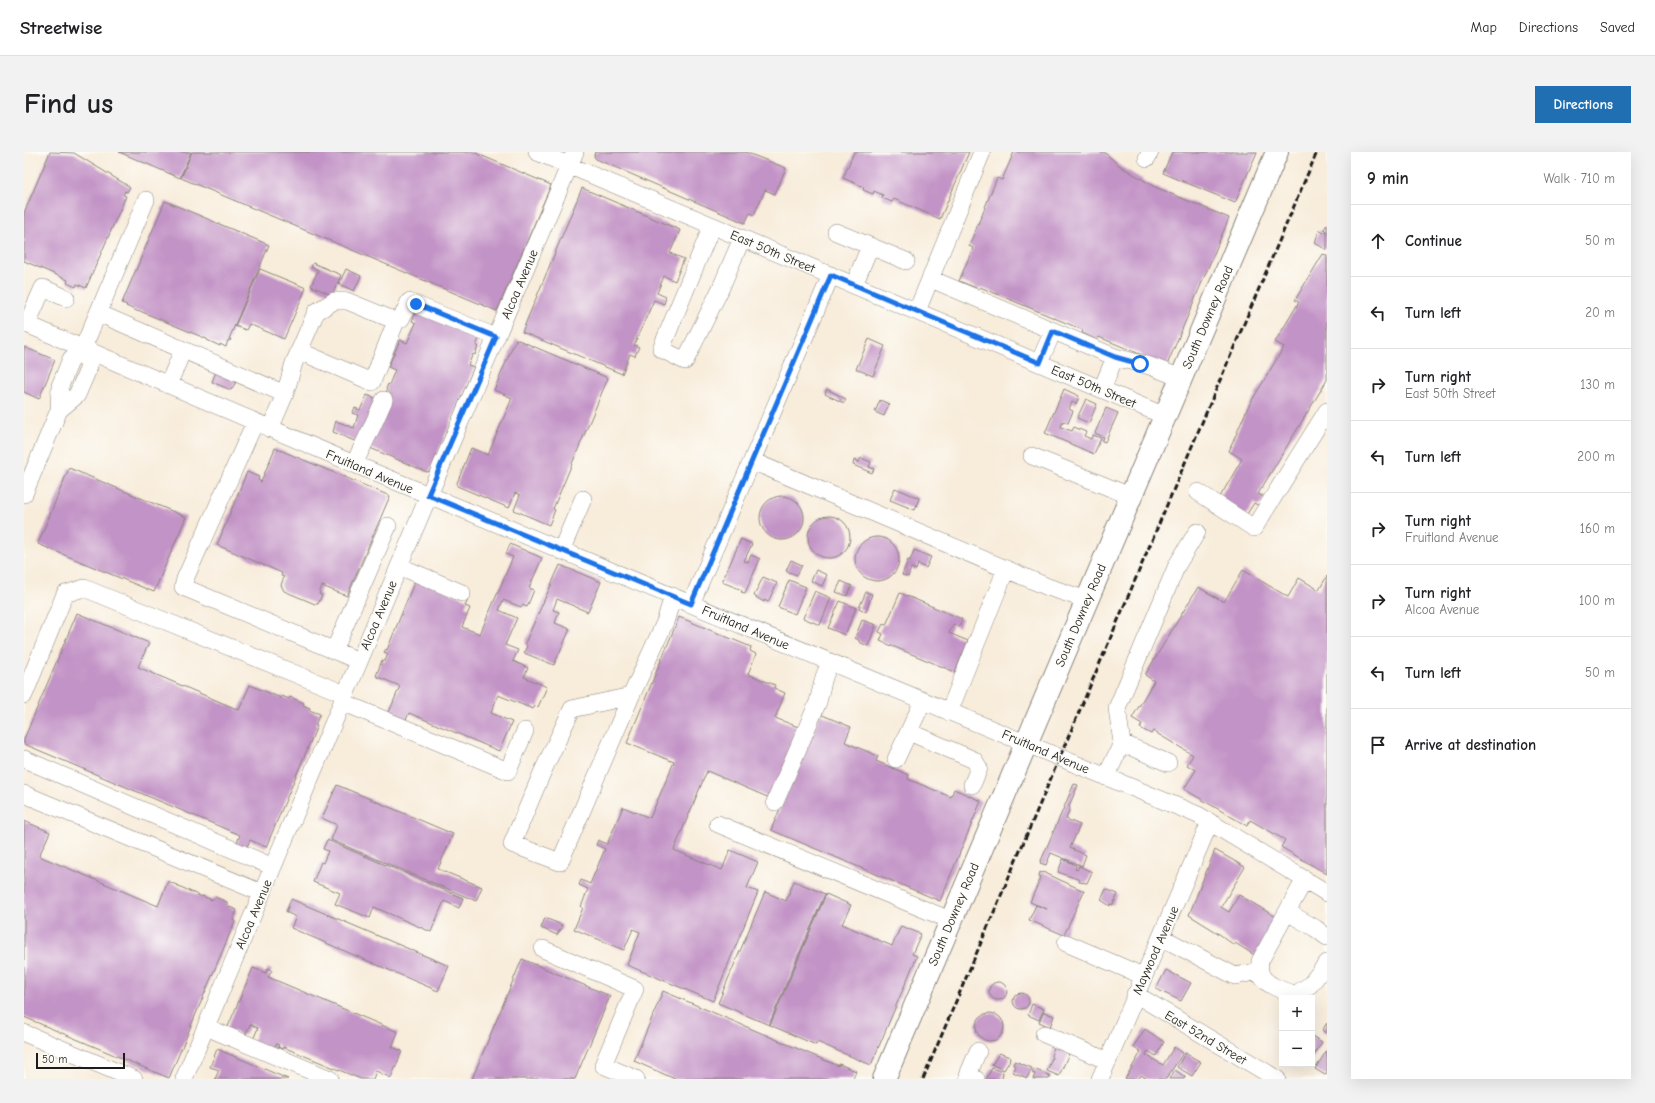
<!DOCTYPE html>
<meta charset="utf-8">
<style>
:root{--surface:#fff;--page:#f2f2f2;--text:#202124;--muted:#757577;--line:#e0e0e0;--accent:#1f6fb2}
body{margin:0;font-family:"Comic Neue",sans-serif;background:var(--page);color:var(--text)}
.controls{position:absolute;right:12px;bottom:12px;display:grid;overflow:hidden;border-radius:0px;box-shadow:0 4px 16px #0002}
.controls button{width:36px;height:36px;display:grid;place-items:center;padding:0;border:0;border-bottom:1px solid var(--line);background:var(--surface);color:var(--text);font:20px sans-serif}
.scale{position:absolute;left:12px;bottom:10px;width:89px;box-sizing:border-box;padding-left:4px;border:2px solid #1c1c1c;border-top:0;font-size:11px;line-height:14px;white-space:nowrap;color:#1c1c1c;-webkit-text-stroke:3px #fdfcf7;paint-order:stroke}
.stop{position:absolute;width:12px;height:12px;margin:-9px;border:3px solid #1a73e8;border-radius:50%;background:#fff}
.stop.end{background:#1a73e8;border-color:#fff;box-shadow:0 1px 4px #0008}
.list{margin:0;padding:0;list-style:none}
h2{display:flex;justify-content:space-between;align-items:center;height:52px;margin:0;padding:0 16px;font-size:17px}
h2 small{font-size:13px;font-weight:400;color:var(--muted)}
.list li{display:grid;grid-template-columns:26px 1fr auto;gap:12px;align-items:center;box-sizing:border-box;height:72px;padding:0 16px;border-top:1px solid var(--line)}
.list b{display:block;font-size:15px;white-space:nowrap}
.list p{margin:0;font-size:13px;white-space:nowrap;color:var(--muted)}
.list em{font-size:13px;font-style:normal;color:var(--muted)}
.icon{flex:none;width:22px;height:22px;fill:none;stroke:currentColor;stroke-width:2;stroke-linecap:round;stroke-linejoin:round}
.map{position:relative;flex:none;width:1303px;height:927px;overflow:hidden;border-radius:0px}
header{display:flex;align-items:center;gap:24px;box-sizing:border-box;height:56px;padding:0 20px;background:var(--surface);border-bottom:1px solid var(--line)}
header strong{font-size:19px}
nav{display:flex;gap:22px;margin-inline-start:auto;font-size:14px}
.intro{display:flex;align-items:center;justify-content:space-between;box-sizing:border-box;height:96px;padding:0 24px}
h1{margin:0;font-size:28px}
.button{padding:10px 18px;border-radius:0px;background:var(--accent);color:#fff;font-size:14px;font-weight:700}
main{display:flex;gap:24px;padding:0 24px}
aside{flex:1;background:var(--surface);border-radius:0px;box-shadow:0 4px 16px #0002}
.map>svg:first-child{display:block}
.building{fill:#c293c6}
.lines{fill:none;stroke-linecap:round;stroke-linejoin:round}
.minor-casing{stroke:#8a847b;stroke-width:18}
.major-casing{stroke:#8a847b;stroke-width:24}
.minor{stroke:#fff;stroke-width:17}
.major{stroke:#fff;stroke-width:22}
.rail{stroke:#1c1c1c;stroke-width:3;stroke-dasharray:6 3;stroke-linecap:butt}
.route{stroke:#1a73e8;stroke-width:5}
.labels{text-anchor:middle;stroke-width:3;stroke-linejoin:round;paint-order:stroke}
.street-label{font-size:13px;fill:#1c1c1c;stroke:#fdfcf7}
</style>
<header>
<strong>Streetwise</strong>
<nav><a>Map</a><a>Directions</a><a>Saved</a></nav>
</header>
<div class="intro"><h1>Find us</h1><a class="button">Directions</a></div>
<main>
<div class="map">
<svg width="1303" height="927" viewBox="0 0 1303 927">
<rect width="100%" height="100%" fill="#fdfcf7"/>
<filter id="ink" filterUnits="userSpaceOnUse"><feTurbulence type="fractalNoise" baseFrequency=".025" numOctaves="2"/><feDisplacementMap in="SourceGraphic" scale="8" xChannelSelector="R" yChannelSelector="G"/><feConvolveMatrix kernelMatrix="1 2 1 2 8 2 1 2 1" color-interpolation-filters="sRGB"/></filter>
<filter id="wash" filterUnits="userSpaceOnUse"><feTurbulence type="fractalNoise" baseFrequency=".012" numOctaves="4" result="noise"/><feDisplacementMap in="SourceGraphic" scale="16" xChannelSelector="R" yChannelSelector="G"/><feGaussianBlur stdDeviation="0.9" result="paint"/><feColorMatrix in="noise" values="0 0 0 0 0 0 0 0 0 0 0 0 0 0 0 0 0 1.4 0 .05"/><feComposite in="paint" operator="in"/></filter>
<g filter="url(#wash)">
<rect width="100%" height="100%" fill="#f8ecda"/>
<g id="blocks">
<!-- building -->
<path class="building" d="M26,0L50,1L106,35L103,40L101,39L99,43L102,44L62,136L53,132L52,135L43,131L44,128L0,109V61Z
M95,0H167L156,26Z
M168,0H449L527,33L473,159L157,26Z
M571,0H721L762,16L751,42L741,38L730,63L726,61L721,71L572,7L570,4Z
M830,0H945L916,67L870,47L868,50L858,46L859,43L850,39L849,42L839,38L840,35L819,26Z
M990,0H1080L1096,14L1131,35L1205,66L1143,213L1117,206L1118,203L1075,185L1073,188L1058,181L1059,178L956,135L955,137L935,129L949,96L945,94L973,26L978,28Z
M1148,0H1233L1211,51L1139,21Z
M558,36L656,78L646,101L660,107L651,129L640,124L633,141L642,145L640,152L630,148L610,193L615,195L611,204L606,202L598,222L498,180Z
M141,49L245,93L205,187H207L206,189L204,188L202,195L196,192V194L183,188V187L116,159L115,160L102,154L103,153L98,151Z
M1303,72V98L1291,91L1295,78L1300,81L1302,79L1300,77Z
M1299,102L1303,104V228L1234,342L1241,345L1235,354L1230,351L1221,365L1196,345L1218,307L1205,299L1224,255L1260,195L1251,190L1275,150L1271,148Z
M289,111L317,123L308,143L287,134L294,118L287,115Z
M236,117L282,136L260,187L225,172L222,178L211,174Z
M322,117L337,124L330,139L315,132Z
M393,157L457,182L452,194H454L451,203L449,202L444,213L450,215L406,319L403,320L346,296L363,238L362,237L364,232L365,233L371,218L364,215L376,188L383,191L392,171L388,169Z
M492,187L584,226L529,357L531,358L525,373L490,358L496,343L491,341L485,356L433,334V331L447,296L464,303L488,246L470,238Z
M845,187L861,194L849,224L832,217Z
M0,195L31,208L15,247L0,240Z
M193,217L212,230L207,238L188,230Z
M803,237L822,247L820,251L801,242Z
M1040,237L1055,244L1052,252L1048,250L1045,257L1049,259L1044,271L1039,269L1037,275L1048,279L1050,275L1062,280L1060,284L1067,287L1069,283L1077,286L1070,302L1021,281Z
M343,243L353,247L333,290L309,280L312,269L330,276L334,263L328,261L331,256L336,258Z
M1062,247L1073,252L1065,271L1053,266Z
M856,248L865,252L860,264L851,260Z
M1082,256L1094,261L1081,290L1078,289L1080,285L1071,281Z
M251,296L366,344L323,444L298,434L295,442L298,443L294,452H291L260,439L257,433L260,425L257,424L258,421L193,393L223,320L235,325L234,328L237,330Z
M837,306L847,310L845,315L850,317L848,321L829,313L830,308L835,310Z
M45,316L162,365L130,440L14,392Z
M871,336L895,346L891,358L866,348Z
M736 366a22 22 0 1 1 44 0a22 22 0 1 1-44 0Z
M784 385a21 21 0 1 1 42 0a21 21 0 1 1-42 0Z
M831 407a22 22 0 1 1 44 0a22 22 0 1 1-44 0Z
M717,387L728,392L720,409L724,410L727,403L736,407L721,441L717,440L718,438L698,430Z
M486,392L518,406L505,436L510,438L503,455L498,453L497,455L479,448L475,458L493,466L481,493L494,498L489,509L504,516L500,525L523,535L514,555L511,554L509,557L474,543L467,561L488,570L475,599L385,561L380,572L363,565L376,534L352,524L358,508L361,509L364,502L360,500L362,497L363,498L392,426L444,448L441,454L446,456L438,475L456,482L489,405L482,402Z
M890,398L907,405L902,416L894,412L892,418L887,416L884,425L878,423L884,408L886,409Z
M767,408L778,413L773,423L762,419Z
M536,413L577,430L564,460L533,447L529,458L535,460L531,471L546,477L530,513L500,501L503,494L501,491Z
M792,418L803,423L798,434L787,429Z
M1219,418L1264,445L1275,426L1295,438L1303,424V722L1257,695L1261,688L1226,668L1223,674L1160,637L1172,618L1163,613L1169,603L1129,579L1127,582L1116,576L1118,572L1108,566L1130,529L1121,523L1174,435L1200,450Z
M739,425L753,431L744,450L740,448V450L730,444Z
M765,428L782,435L771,462L754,455Z
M817,429L828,434L823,444L812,440Z
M791,439L807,446L796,473L779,466Z
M842,440L848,442L842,460L835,456Z
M876,441L938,467L935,475L929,472L925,481L944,489L931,520L856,489L859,482L855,480L859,472L862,473Z
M816,449L832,456L821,483L804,476Z
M53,461L125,491L114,515L215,558L226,533L257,546L258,544L265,547L266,545L280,551L279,553L286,556L285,558L296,562L291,573L293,574L242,695L226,688L222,697L212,693L216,683L0,592V587Z
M655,465L727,495L726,499L732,502L724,522L751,533L750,536L761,541L751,566L777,576L748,647L683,619L650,698L698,718L706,698L734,710L723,736L734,740L689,849L603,813L616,780L609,777L600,798L550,777L559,756L557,755L564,737L555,733L557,728L566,732L581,697L572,693L574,688L583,692L599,655L626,666L650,610L603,591Z
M838,468L852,473L844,494L835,490V488L831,486Z
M796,562L827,575L821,590L854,604L852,609L885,623L884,627L927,645L930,637L957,649L916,749L747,678Z
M1050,632L1054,633L1045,654L1046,656L1042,667L1056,673L1046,696L1062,703L1058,714L1027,701L1022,713L1016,711Z
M313,633L429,682L414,717L458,735L452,749L307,688L313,673L298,666Z
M0,669L26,680L15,704L134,754L144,729L178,745V744L188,748L191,745L203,750V754L213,758L209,768L211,769L145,926L0,865Z
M303,688L439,746L435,756L420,749L407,780L350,755L346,766L311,752L316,741L289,730L297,710L299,711L304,699L299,697Z
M1191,698L1221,715L1197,755L1205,760L1215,743L1254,766L1232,804L1211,791L1210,793L1194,781L1165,763Z
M1039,707L1052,713L1051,717L1053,718L1055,714L1068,720L1063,731L1055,730L1056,728L1034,720Z
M1016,720L1018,721L1019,720L1060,739L1040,783L1005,768L1012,753L1023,757L1006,750L1017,725L1015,724Z
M770,729L801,742L745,873L694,851L741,740L762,749Z
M1082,737L1094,742L1089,753L1086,752V754L1077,748Z
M802,742L827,753L818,772L868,794L877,774L897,782L888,802L893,804L847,913L793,890L792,893L746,873Z
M267,747L425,814L414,839L267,776L272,765L262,760Z
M521,766L538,773L537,775L538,776L537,778H536L533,783L517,776Z
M498,807L586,844L551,927H448Z
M229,816L242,821L244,816L248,818L244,825L374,880L368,895L378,899L367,926L352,919L349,927H337L259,895V897L254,895L255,893L252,892L249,899L228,890L234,876L226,872L222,882L218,883L203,877Z
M1142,818L1167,831L1157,849L1132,837Z
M965 839a9 9 0 1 1 18 0a9 9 0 1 1-18 0Z
M639,839L800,908L815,914V912L832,919L829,927H651L610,909Z
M989 849a8 8 0 1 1 16 0a8 8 0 1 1-16 0Z
M1008,852L1020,857L1015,868L1004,863Z
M1020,860L1030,864L1026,875L1015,870Z
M952 875a14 14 0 1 1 28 0a14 14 0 1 1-28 0Z
M1303,871V882L1298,878Z
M1121,877L1140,890L1132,904L1124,899L1122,903L1139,913L1150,895L1159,901L1142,927H1123L1117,923L1115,927H1101L1117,900L1109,895Z
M1288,884L1298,890L1288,907Z
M1032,891L1047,897L1035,924L1023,919L1028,906L1027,903Z
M193,897L264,927H191L195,918L186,915Z
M1303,898V922L1301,923L1291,917Z
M975,901L986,905L985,910L980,918L968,913Z
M1161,901L1177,910L1168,924L1153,915Z
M991,909L1008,916L1003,926L989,920L992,914L989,913Z
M968,916L979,920L978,927H962Z
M1010,917L1027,924L1025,927H1009L1011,922L1008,921Z
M1151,918L1161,925L1160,927H1145Z"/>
</g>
</g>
<g filter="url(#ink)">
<use href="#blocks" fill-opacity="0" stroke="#8a847b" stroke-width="1"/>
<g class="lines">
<!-- minor casing -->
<g class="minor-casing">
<path id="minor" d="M513,0L1141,264
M1123,6L1126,0
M688,74L637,197L661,209L696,138L718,86
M812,80L846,94L830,133
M846,94L882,109
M907,127L1091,205L1126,214L1157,226
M893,159L958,0
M74,161L122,48
M0,171L330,312L1174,663L1303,741
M3,172L19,136L42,146
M275,199L348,230L372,169
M1015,211L1029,179
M144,233L159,198
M1078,237L1091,205
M261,242L270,211L292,160L310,149H323L372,169L377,167L385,150L472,185
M35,258L53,243L65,215L59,196
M231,270L161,427L159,435L335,509
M1008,304L1106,344
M728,309L1024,435L1063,448
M330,312L348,275L360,248
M1174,340L1230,376L1303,259
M0,342L35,258L36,234L47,207L59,196L74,161L261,242L246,277
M537,399L559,347
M375,414L438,441
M667,452L807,123
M310,499L364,374
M0,543L41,442L60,436L321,542
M607,544L548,557L518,621L488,692L536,710L607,544L641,470L649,444
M318,550L484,619L501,579
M925,560L982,417
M885,580L950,608L955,616L948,633
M1098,591L1144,611
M0,607L249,715
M872,607L899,549
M1082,625L1098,591L1093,556L1153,413L1173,380
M0,642L238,741
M751,650L794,550L800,525L806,510
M694,672L926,768
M1281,727L1236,809C1236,812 1235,816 1236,819C1237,832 1261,840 1272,842L1286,833L1303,811
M1263,760L1291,776L1303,785
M1137,785L1211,824L1235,819
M1042,791L1119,824
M519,797L611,837L579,913L612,927
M1111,842L1253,927
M182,875L306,927
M0,881L110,927
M1020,882L1084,909
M160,927L405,343L551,0
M952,927L944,923L954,899
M1076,927L1186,670"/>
</g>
<!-- major casing -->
<g class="major-casing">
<path id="major" d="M860,927L1253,0"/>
</g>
<!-- minor -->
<use href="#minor" class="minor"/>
<!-- major -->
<use href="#major" class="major"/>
<!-- rail -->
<path class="rail" d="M899,927L1293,0"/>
</g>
</g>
<g class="lines" filter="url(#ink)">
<!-- route -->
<path class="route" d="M392,152L472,185L404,343L667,452L807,123L1016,211L1029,179L1091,205L1116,212"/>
</g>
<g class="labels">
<!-- street labels -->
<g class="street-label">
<text transform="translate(749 99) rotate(23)" y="5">East 50th Street</text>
<text transform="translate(495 132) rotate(-67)" y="5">Alcoa Avenue</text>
<text transform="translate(1183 165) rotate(-67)" y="5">South Downey Road</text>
<text transform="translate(1070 234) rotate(23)" y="5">East 50th Street</text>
<text transform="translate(346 319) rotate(23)" y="5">Fruitland Avenue</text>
<text transform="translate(354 463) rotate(-67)" y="5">Alcoa Avenue</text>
<text transform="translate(1056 463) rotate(-67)" y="5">South Downey Road</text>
<text transform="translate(722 475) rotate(23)" y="5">Fruitland Avenue</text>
<text transform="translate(1022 599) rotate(23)" y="5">Fruitland Avenue</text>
<text transform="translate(229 762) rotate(-67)" y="5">Alcoa Avenue</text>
<text transform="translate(929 762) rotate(-67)" y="5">South Downey Road</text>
<text transform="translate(1131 798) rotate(-66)" y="5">Maywood Avenue</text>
<text transform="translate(1182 885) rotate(31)" y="5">East 52nd Street</text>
</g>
</g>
</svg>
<div class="controls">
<button>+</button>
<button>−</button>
</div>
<div class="scale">50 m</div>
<div class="stop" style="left:1116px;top:212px"></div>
<div class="stop end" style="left:392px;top:152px"></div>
</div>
<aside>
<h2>9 min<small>Walk · 710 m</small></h2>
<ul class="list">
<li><svg class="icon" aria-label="ahead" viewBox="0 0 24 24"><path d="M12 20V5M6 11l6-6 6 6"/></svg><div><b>Continue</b></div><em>50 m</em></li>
<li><svg class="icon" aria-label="left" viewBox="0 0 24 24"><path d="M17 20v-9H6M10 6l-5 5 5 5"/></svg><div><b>Turn left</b></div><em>20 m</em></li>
<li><svg class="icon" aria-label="right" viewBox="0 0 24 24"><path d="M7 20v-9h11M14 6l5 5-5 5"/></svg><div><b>Turn right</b><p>East 50th Street</p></div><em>130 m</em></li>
<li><svg class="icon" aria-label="left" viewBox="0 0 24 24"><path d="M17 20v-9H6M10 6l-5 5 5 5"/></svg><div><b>Turn left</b></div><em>200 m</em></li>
<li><svg class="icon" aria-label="right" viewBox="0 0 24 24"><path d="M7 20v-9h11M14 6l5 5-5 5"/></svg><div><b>Turn right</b><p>Fruitland Avenue</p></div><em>160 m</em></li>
<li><svg class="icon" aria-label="right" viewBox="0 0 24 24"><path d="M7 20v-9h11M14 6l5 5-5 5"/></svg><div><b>Turn right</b><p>Alcoa Avenue</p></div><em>100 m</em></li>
<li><svg class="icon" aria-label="left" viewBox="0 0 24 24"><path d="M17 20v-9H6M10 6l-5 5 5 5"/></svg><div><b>Turn left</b></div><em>50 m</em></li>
<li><svg class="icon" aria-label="arrive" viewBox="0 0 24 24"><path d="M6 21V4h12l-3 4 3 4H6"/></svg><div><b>Arrive at destination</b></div></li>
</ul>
</aside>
</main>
